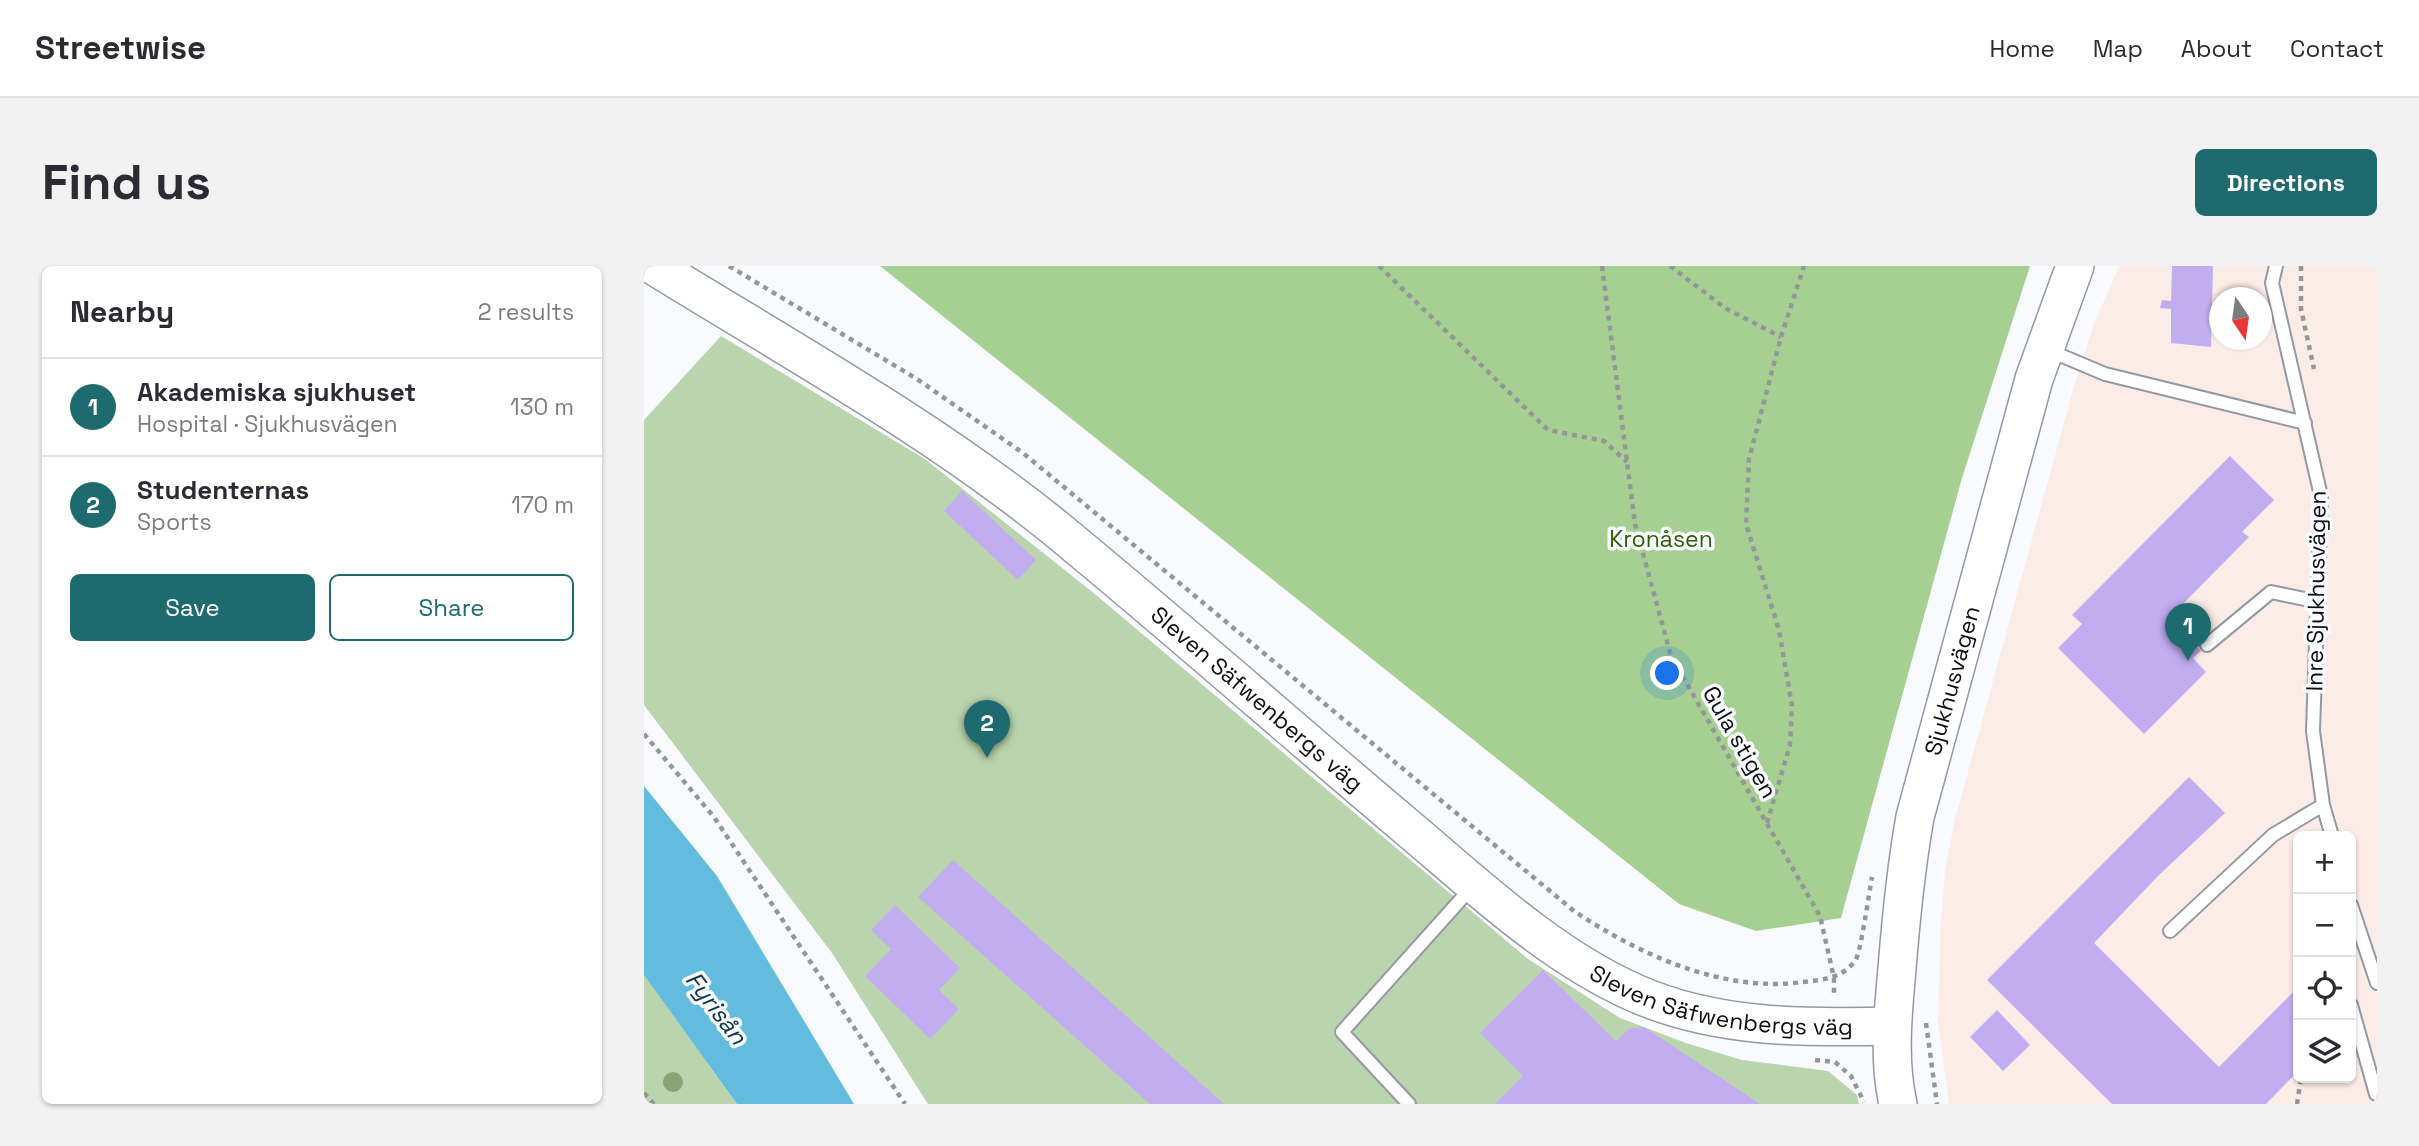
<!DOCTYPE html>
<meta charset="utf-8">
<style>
:root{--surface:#fff;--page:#f2f2f3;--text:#2b2b33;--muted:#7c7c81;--line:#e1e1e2;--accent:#1d6a6f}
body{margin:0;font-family:"Space Grotesk",sans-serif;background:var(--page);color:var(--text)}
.controls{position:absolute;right:21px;bottom:21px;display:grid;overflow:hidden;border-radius:10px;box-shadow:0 2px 5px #0004}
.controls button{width:63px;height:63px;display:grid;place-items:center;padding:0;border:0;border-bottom:2px solid var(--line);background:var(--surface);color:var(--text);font:35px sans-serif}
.compass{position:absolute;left:1565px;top:21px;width:63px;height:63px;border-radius:50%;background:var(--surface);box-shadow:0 2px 5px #0004;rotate:167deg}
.you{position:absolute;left:1024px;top:408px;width:24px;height:24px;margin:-18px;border:5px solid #fff;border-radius:50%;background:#1a73e8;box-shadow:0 0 0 10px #1a73e833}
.badge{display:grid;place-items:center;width:46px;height:46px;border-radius:50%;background:var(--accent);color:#fff;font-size:23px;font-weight:700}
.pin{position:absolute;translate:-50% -58px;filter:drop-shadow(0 2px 4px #0008)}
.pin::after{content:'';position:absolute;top:37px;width:24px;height:21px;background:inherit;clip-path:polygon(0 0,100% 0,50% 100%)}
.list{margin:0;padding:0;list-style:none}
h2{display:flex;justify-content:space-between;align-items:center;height:91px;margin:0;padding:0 28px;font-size:30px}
h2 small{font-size:23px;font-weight:400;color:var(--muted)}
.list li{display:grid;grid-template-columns:46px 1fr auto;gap:21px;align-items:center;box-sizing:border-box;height:98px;padding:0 28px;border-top:2px solid var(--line)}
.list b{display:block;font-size:26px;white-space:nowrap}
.list p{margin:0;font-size:23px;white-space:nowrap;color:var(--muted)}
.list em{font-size:23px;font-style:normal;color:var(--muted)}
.actions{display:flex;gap:14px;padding:21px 28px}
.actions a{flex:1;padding:16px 0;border:2px solid var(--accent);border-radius:10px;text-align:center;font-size:24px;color:var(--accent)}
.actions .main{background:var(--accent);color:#fff}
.icon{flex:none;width:38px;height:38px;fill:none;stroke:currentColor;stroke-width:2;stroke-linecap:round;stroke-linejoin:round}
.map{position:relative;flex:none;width:1733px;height:838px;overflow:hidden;border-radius:10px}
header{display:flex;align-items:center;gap:42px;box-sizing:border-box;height:98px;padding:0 35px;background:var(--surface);border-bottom:2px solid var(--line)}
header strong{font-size:33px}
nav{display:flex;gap:38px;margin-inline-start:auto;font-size:24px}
.intro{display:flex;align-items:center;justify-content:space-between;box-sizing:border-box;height:168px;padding:0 42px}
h1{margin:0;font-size:49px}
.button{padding:18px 32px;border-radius:10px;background:var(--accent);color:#fff;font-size:24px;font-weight:700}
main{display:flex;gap:42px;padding:0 42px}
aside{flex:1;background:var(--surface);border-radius:10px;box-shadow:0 2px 5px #0004}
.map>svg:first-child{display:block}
.medical{fill:#fcece8;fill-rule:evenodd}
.green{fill:#bad5ae}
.forest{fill:#a6d091}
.water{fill:#63bcdd}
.building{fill:#c2adf1}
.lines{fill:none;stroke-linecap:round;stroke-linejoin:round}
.lane-casing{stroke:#9498a2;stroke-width:16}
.secondary-casing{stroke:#9498a2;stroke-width:40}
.path{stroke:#949699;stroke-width:4.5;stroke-dasharray:5 5;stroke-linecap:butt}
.lane{stroke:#fff;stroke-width:12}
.secondary{stroke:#fff;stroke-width:37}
.tree{fill:#88a472}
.labels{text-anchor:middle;stroke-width:7;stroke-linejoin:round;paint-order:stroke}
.park-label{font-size:23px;fill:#2c5e00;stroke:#f8fafe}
.street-label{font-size:23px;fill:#0c0e11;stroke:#f8fafe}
.water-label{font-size:24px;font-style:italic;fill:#0f3846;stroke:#f8fafe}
</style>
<header>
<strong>Streetwise</strong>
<nav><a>Home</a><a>Map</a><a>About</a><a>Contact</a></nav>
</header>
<div class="intro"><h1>Find us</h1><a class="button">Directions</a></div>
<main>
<aside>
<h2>Nearby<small>2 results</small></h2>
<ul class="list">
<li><span class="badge">1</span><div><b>Akademiska sjukhuset</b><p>Hospital · Sjukhusvägen</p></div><em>130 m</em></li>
<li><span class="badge">2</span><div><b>Studenternas</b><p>Sports</p></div><em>170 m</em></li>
</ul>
<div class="actions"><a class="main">Save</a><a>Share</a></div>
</aside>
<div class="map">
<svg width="1733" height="838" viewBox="0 0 1733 838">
<rect width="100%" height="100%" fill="#f8fafe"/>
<!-- medical -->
<path class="medical" d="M1475,0H1733V838H1305L1294,756L1297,653L1301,604L1310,557L1429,124L1450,58ZM1576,32H1618V74H1576ZM1654,570H1707V812H1654Z"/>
<!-- green -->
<path class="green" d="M77,70L281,193L452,329L884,693L976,752L1042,777L1098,794L1184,805L1213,829L1215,838H284L188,687L0,439V154Z
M0,709L1,710L93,838H0Z"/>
<!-- forest -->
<path class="forest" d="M236,0H1386L1318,212L1197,652L1112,665L1035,638Z"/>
<!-- water -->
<path class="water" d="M0,520L73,610L210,838H93L0,709Z"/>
<!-- building -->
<path class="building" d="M1528,0H1569L1567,81L1527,77V43L1516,42L1518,34L1527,35Z
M1586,190L1630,234L1598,266L1605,271L1524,353L1557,385L1549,392L1562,406L1500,468L1414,382L1438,358L1428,349Z
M318,225L392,294L374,314L300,245Z
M1545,511L1581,547L1515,609L1450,677L1575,801L1654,721V805L1622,838H1468L1343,714Z
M309,594L580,838H506L274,631Z
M251,639L316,702L295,724L315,743L286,773L221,710L247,683L227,664Z
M899,704L972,775L985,763L1000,761L1116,838H851L879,810L836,767Z
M1353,744L1386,779L1359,805L1326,771Z"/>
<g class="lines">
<!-- lane casing -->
<g class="lane-casing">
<path id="lane" d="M1632,0L1628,17L1677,230L1669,465L1679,539L1688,570
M1404,84L1461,108L1661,157
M1563,379L1627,326L1675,336
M1707,639L1733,717
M1526,665L1629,569L1679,539
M1707,739L1732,828
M765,838L698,766L828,621"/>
</g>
<!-- secondary casing -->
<g class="secondary-casing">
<g id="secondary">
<path id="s1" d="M10,0C146,84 286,161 410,261C527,357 641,458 757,556C830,617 903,688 991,727C1072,763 1162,762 1248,760"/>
<path id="s2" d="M1254,838C1244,794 1249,747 1253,703C1257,652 1262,602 1271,551L1390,113L1431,0"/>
</g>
</g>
<!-- path -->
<path class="path" d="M85,0L273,113L379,187L930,645C996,689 1079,727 1159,716C1179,714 1198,712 1211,695C1217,687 1225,626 1228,611
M735,0L904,164L960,175L983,196
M958,0L991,258L1027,390L1176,650L1190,712V731
M1026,0L1081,42L1137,71
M1657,0V43L1670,103
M0,468L70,551L261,838
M1123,557L1146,479L1148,440L1135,364L1102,258L1105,193L1137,71L1160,0
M1282,757L1293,838
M1171,794L1191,796
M1191,796L1207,810L1220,836
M0,827L10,838
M1653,838L1657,812"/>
<!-- lane -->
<use href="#lane" class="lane"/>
<!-- secondary -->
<use href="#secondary" class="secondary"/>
</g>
<!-- trees -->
<circle class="tree" cx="29" cy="816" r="10"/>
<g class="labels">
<!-- park labels -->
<g class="park-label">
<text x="1017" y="281">Kronåsen</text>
</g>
<!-- street labels -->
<g class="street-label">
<text transform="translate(1672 325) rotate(-89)" y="8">Inre Sjukhusvägen</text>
<text dy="8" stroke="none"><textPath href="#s2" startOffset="430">Sjukhusvägen</textPath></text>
<text dy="8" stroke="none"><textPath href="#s1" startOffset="744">Sleven Säfwenbergs väg</textPath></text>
<text transform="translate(1096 476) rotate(60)" y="8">Gula stigen</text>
<text dy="8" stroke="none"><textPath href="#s1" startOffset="1311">Sleven Säfwenbergs väg</textPath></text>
</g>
<!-- water labels -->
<g class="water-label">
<text transform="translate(72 742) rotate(53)" y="8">Fyrisån</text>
</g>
</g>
</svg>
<div class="controls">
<button>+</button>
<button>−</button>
<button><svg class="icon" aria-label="locate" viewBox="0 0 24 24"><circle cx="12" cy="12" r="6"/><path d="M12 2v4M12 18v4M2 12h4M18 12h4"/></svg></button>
<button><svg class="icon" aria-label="layers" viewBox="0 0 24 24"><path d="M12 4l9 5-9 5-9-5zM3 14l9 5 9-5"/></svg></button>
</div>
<svg class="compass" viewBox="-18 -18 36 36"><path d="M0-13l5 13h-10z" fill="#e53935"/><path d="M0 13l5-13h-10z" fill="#7c7c81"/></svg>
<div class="you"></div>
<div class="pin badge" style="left:1544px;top:395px">1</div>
<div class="pin badge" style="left:343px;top:492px">2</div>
</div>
</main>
